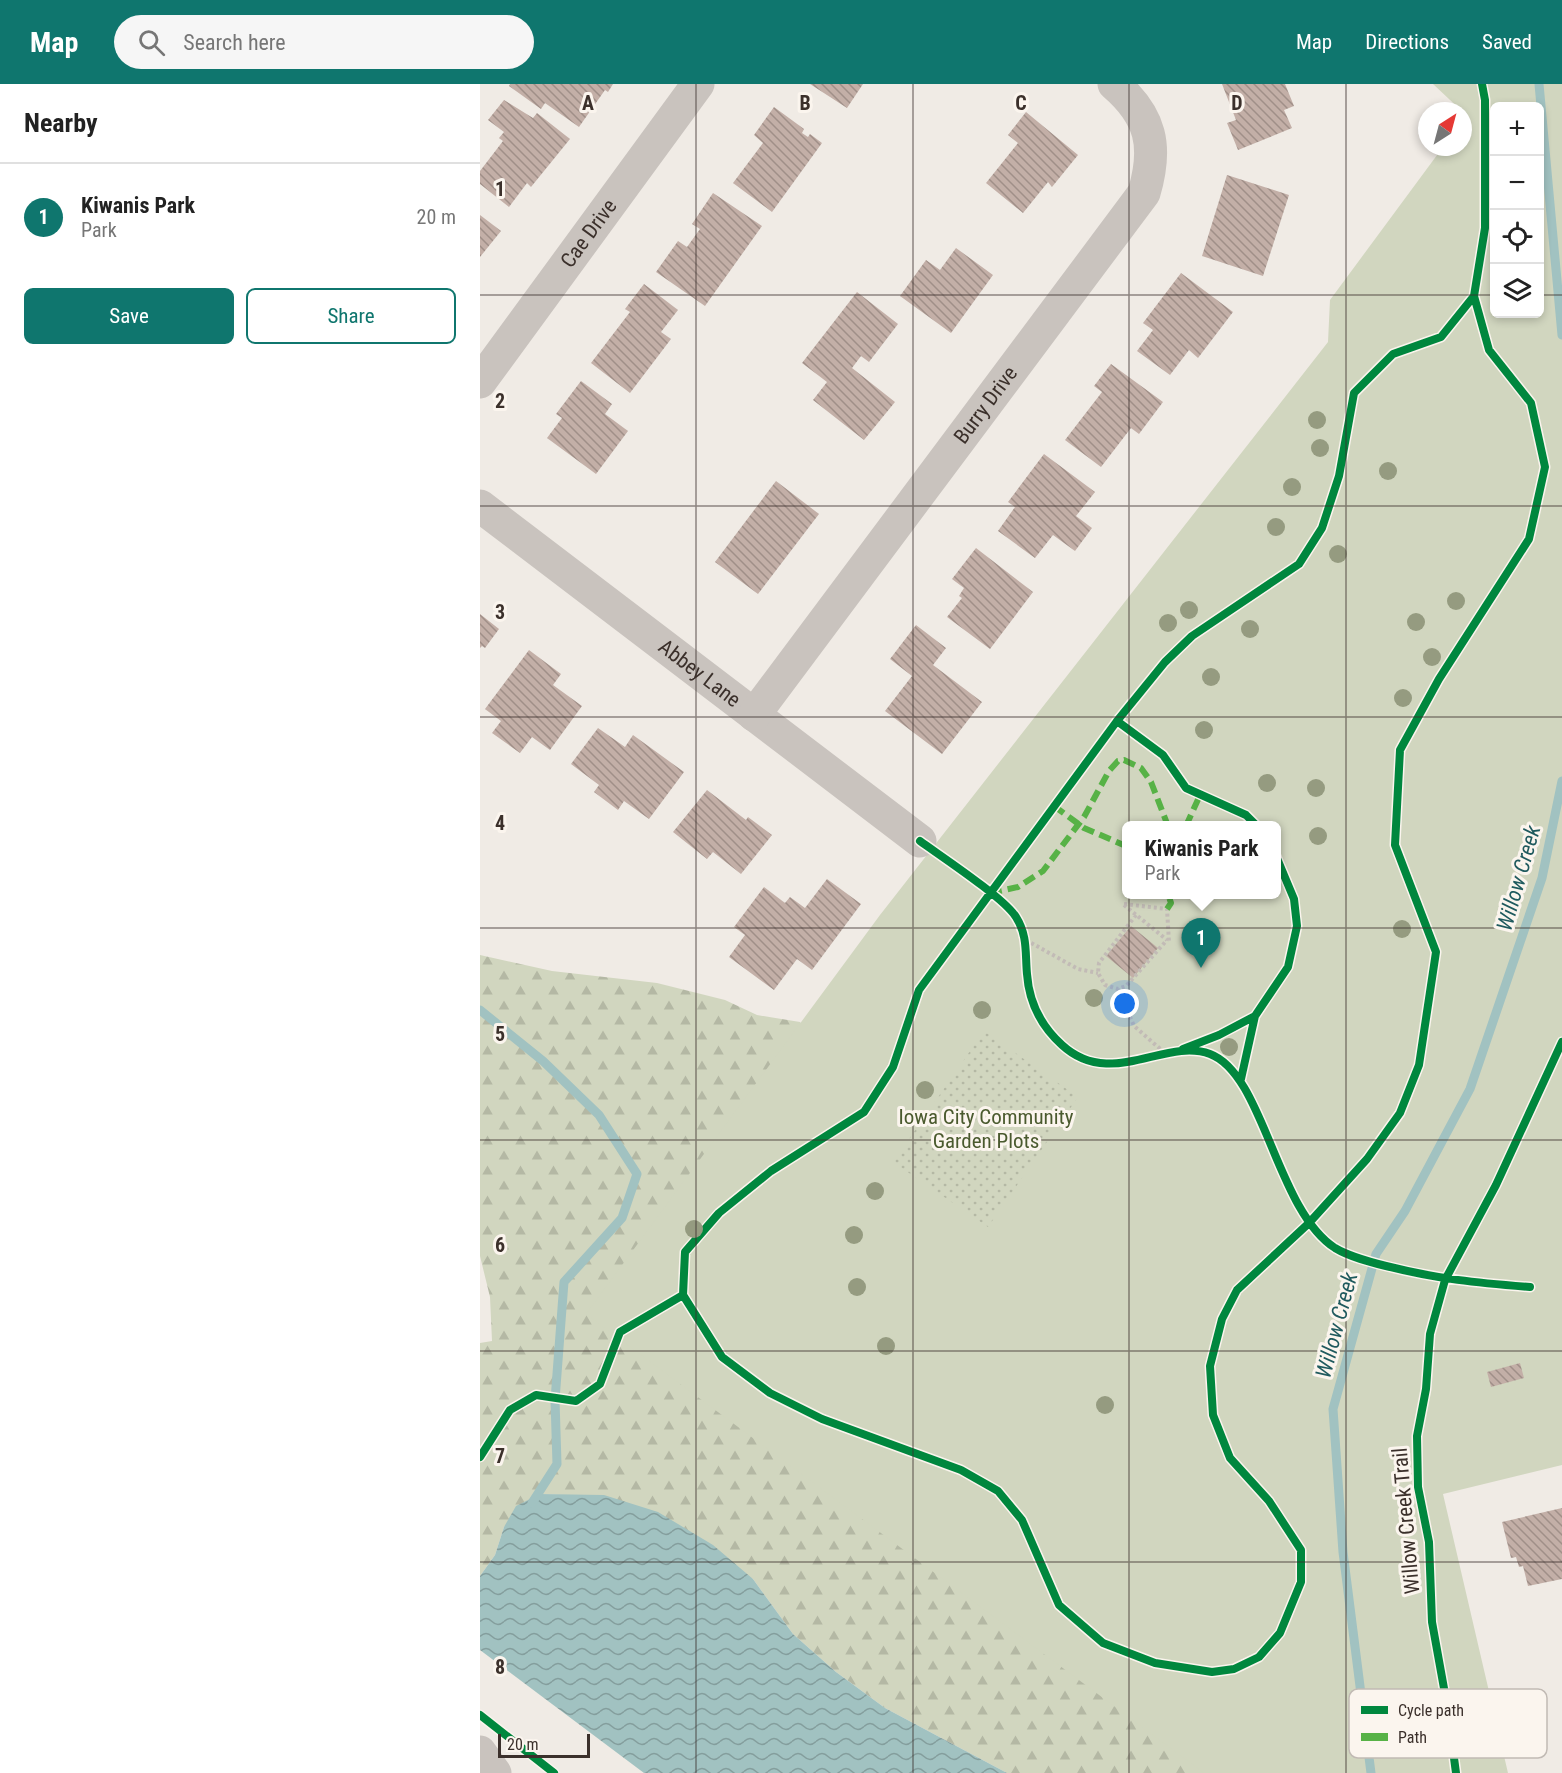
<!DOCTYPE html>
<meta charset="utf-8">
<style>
:root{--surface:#fff;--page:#f6f6f6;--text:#222;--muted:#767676;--line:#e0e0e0;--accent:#0f766e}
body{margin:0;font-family:"Roboto Condensed",sans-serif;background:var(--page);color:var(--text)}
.controls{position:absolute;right:18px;top:18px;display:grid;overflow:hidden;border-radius:9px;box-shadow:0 3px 9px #0003}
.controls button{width:54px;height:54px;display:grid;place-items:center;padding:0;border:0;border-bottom:2px solid var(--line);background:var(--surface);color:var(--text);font:30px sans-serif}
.compass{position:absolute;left:938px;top:18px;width:54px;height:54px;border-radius:50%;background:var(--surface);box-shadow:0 3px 9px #0003;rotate:36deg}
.scale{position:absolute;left:18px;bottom:15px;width:92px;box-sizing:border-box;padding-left:6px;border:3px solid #3b302b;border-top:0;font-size:16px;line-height:21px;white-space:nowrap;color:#3b302b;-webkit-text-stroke:4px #fbf5ee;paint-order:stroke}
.you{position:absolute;left:645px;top:920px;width:21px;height:21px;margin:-15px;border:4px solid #fff;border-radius:50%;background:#1a73e8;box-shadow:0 0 0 9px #1a73e833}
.badge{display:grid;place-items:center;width:39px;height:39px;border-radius:50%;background:var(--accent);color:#fff;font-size:20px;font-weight:700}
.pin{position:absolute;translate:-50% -50px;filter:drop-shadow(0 2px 3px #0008)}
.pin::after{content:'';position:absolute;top:32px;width:21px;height:18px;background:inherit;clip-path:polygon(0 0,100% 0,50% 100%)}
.popup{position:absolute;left:642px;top:737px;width:159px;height:78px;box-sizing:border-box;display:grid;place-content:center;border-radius:9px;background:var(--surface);filter:drop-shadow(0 2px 4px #0005);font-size:20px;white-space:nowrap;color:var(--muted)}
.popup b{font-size:22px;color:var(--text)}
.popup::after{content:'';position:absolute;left:50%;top:100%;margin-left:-12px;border:12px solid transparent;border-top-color:var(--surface)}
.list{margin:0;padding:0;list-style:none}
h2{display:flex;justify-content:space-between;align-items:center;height:78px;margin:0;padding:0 24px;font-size:26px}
h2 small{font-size:20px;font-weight:400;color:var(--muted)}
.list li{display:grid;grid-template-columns:39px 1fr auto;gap:18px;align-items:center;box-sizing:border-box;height:108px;padding:0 24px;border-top:2px solid var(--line)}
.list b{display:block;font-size:22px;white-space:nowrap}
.list p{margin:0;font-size:20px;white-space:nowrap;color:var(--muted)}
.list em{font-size:20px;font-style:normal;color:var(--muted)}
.actions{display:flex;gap:12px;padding:18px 24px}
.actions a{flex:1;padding:14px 0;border:2px solid var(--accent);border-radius:9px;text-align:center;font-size:21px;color:var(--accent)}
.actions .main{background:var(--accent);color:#fff}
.icon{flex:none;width:33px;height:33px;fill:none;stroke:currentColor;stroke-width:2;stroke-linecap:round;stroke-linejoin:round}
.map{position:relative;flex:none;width:1082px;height:1689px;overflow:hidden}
header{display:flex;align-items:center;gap:36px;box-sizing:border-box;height:84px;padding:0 30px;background:var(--accent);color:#fff}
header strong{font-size:28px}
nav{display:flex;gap:33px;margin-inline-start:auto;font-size:21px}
.search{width:420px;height:54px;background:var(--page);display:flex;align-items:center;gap:15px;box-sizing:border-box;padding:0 21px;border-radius:33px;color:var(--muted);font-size:22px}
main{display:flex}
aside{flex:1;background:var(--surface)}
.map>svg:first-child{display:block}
.forest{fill:url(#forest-firs)}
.park{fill:#d1d6bf;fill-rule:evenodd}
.garden{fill:url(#garden-dots)}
.water{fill:url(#water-waves)}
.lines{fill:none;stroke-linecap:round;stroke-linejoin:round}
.stream{stroke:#a1c2c1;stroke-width:9}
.building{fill:url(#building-back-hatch)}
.path{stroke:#c2bbb6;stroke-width:4;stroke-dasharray:3 3;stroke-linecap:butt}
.minor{stroke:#c9c3be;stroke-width:33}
.quiet{stroke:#57b246;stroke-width:6;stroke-dasharray:12 6;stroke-linecap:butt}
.cycleway-casing{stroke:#fbf5ee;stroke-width:11}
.cycleway{stroke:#00873e;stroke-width:8}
.tree{fill:#959b80}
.grid{fill:none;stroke:#3b302b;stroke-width:1.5;stroke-opacity:0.55}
.labels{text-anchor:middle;stroke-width:6;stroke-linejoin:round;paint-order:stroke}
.street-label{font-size:21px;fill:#3b302b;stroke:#fbf5ee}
.park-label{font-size:21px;fill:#4a5a2e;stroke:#fbf5ee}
.water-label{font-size:22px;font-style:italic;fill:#1f5a5e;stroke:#fbf5ee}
.key{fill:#fbf5ee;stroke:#c1bab4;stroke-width:1.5}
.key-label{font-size:16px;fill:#3b302b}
.grid-label{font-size:20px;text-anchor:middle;font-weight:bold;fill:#3b302b;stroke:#fbf5ee;stroke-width:6;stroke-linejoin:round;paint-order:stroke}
</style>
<header>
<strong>Map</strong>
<div class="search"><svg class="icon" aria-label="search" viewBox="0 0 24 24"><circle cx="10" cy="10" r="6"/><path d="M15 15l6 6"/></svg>Search here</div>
<nav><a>Map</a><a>Directions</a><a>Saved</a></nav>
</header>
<main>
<aside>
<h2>Nearby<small></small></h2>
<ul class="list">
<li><span class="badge">1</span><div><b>Kiwanis Park</b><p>Park</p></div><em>20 m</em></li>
</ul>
<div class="actions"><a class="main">Save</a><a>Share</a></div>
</aside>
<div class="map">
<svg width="1082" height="1689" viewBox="0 0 1082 1689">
<defs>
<pattern id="forest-firs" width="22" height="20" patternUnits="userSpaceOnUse" patternTransform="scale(1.5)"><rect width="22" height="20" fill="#d1d6bf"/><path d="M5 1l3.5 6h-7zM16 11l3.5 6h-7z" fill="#b4b8a4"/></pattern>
<pattern id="garden-dots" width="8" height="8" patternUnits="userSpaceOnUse" patternTransform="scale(1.5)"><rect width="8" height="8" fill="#d1d6bf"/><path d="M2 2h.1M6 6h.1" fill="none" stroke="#b4b8a4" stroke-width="1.8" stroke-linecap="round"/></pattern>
<pattern id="water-waves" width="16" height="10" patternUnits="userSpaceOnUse" patternTransform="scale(1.5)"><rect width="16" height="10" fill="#a1c2c1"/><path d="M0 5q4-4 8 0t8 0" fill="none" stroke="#849e9d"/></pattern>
<pattern id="building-back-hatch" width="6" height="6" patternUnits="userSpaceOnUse" patternTransform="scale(1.5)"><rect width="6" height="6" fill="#c3afa7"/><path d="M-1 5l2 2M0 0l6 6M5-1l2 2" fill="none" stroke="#a08f88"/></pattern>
</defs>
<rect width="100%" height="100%" fill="#f0ebe5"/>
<!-- forest -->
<path class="forest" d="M0,871L72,887L177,899L245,916L277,931L320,938L954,1689H527L405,1624L356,1588L313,1550L273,1495L83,1411L60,1410L24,1443L15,1471L0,1492V1259L12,1257L10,1213L0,1172Z"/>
<!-- park -->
<path class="park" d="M953,0H1082V1381L963,1410L1028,1689H724L106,1230L400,831L848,258L850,216L963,63H983V37L986,31ZM1014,22H1060V230H1014ZM646,742H796V810H646Z"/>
<!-- garden -->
<path class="garden" d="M504,947L598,1013L508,1143L413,1078Z"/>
<!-- water -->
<path class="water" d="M60,1410L124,1411L178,1428L233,1461L273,1495L313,1550L356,1588L405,1624L527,1689H164L0,1566V1492L15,1471L24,1443L36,1422Z"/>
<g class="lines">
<!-- stream -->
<path class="stream" d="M1059,0L1082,251
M0,926L63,977L119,1031L157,1090L142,1134L84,1198L75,1316L77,1380L52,1419
M891,1689L863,1468L853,1325L896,1170L925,1127L990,1005L1062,794L1082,697"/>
</g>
<!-- building -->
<path class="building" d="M30,0H133L128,8L125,6L99,43L65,19L61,25L29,2Z
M330,0H383L367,24Z
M742,0H805L814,22L804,26L812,44L758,66L747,39L756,36Z
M24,16L53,34L57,29L90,55L51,103L47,99L29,123L0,100V87L23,57L19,54L24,48L8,36Z
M294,23L324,45L322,49L328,53L330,50L342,59L292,128L253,99L283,59L274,51Z
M546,28L598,71L572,103L568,98L543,129L506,99L538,59L528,51Z
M747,91L809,111L783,192L722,172Z
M233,109L282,142L225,222L176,188L198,157L207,163L220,145L212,140Z
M0,131L21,147L0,173Z
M476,164L513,191L471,249L420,212L446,176L460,186Z
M701,189L753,228L718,274L709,266L690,291L657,267L673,246L663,239Z
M164,200L198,226L181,248L191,255L150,309L111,279L150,228L145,225Z
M377,208L418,240L389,278L381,272L372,284L415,318L384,356L333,316L347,298L322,279Z
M631,280L683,318L659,350L651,344L621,383L585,356L622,308L614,302Z
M101,297L132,320L125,330L148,347L116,390L67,354L82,334L76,330Z
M564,370L615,408L596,432L612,444L595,467L573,451L555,474L518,447L535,423L528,418Z
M296,397L339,430L278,510L235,478Z
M496,464L553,508L510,565L467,533L482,514L479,512L484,504L472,495Z
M0,530L19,545L5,564L2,562L0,564Z
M436,541L466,564L453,581L502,618L462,670L405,627L432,592L410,575Z
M49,566L81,590L73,601L102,622L70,666L52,653L40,669L12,649L21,637L5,625Z
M118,644L145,663L153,651L204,688L169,735L144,717L138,726L114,708L119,701L91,680Z
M227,706L266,736L268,733L292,751L261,790L233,768L227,775L193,748Z
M347,795L381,820L332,886L317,875L294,906L249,873L265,851L254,843L284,803L305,819L310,813L325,824Z
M651,842L678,864L653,894L626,872Z
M1040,1279L1044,1294L1011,1303L1007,1288Z
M1082,1424V1495L1048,1502L1043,1482L1039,1483L1036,1473L1031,1474L1022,1438Z"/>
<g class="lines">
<!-- path -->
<path class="path" d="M644,820L687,825L689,858
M644,821L687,856
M656,831L619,879L618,889L625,901L638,905L646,902L687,856
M546,856L598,885L618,889
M638,905L654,942L686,970"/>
<!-- minor -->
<g class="minor">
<path id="s1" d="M0,298L218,0"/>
<path id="s2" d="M0,422L440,757"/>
<path id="s3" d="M274,631L664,109C678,62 671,32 634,0"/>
<path d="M0,1668L15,1689"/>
</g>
<!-- quiet -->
<path class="quiet" d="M574,722L604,744L646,762
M706,742L720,711
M510,809L538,803L563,787L604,733L629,687L638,677L644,676L661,684L671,698L688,742
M687,825L691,819L688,810"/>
<!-- cycleway casing -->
<g class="cycleway-casing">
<path id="cycleway" d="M637,637L439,906L413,983L384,1028L291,1087L239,1129L205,1168L203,1211L242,1273L290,1309L342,1335L481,1386L518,1407L542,1436L579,1521L623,1559L675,1579L732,1588L754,1585L779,1573L800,1549L821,1498V1466L789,1417L750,1374L733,1331L730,1282L742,1235L757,1206L829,1139L887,1075L920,1029L939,981L956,868L915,761L920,666L959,595L1049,455L1065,383L1051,319L1009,266L994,212
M777,742L766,731L706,704L683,671L637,637L685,578L712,552L819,480L842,444L859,392L874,309L913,270L961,253L994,212L1005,144V16L1002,0
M440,757C462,773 523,813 536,833C548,852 545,869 547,890C549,918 561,942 582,961C631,1006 685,953 730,970C784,990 796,1126 855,1164C870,1173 890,1178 906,1182C957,1195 998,1199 1050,1203
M703,965L739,951L775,932
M761,995L775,932L808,883L817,842L814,815L796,772
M0,1373L30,1326L56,1311L96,1317L120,1300L140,1248L203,1211
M0,1631L74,1689
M976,1689L967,1621L952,1538L949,1458L938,1403L937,1352L946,1305L950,1250L965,1196L1016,1101L1082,958"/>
</g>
<!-- cycleway -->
<use href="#cycleway" class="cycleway"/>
</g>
<!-- trees -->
<g class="tree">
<circle cx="837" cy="336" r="9"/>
<circle cx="840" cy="364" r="9"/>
<circle cx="908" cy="387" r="9"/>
<circle cx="812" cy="403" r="9"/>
<circle cx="796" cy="443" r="9"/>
<circle cx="858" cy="470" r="9"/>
<circle cx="976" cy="517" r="9"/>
<circle cx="709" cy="526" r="9"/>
<circle cx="936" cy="538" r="9"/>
<circle cx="688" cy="539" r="9"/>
<circle cx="770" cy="545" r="9"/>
<circle cx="952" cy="573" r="9"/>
<circle cx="731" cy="593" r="9"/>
<circle cx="923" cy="614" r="9"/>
<circle cx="724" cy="646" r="9"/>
<circle cx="787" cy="699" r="9"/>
<circle cx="836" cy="704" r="9"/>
<circle cx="838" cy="752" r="9"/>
<circle cx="922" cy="845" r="9"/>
<circle cx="614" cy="914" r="9"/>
<circle cx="502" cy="926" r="9"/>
<circle cx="749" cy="963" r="9"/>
<circle cx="445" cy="1006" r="9"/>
<circle cx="395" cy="1107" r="9"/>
<circle cx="214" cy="1145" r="9"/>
<circle cx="374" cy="1151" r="9"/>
<circle cx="377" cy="1203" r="9"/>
<circle cx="406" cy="1262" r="9"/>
<circle cx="625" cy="1321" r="9"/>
</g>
<!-- grid -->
<path class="grid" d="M216,0V1689M433,0V1689M649,0V1689M866,0V1689M0,211H1014M1060,211H1082M0,422H1082M0,633H1082M0,844H1082M0,1056H1082M0,1267H1082M0,1478H1082"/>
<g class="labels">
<!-- street labels -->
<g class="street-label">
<text dy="7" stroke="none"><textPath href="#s1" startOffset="184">Cae Drive</textPath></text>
<text dy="7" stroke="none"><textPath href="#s3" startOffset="387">Burry Drive</textPath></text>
<text dy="7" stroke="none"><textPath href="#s2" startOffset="276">Abbey Lane</textPath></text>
<text transform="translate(926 1437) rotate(-95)" y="7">Willow Creek Trail</text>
</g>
<!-- park labels -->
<g class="park-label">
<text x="506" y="1040">Iowa City Community<tspan x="506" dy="24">Garden Plots</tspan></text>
</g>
<!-- water labels -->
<g class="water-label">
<text transform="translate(1038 794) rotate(-74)" y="8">Willow Creek</text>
<text transform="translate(856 1241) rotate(-75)" y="8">Willow Creek</text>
</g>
</g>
<!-- legend -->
<rect x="869" y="1605" width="198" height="69" rx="9" class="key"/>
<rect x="881" y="1622" width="27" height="8" fill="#00873e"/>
<rect x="881" y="1649" width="27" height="8" fill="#57b246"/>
<g class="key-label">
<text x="918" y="1632">Cycle path</text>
<text x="918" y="1659">Path</text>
</g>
<g class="grid-label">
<text x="108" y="26">A</text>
<text x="325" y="26">B</text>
<text x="541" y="26">C</text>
<text x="757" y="26">D</text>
<text x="20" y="112">1</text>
<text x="20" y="324">2</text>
<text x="20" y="535">3</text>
<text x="20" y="746">4</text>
<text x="20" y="957">5</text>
<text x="20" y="1168">6</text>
<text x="20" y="1379">7</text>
<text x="20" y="1590">8</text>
</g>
</svg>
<div class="controls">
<button>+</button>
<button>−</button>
<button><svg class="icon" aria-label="locate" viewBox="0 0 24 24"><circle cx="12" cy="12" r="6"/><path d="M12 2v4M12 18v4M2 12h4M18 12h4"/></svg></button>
<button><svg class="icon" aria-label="layers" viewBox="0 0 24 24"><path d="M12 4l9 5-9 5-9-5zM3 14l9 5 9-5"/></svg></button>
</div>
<svg class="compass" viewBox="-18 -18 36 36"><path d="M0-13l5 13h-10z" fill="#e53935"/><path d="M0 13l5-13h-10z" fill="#767676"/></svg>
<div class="scale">20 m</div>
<div class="you"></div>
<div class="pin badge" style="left:721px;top:884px">1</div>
<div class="popup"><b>Kiwanis Park</b>Park</div>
</div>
</main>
